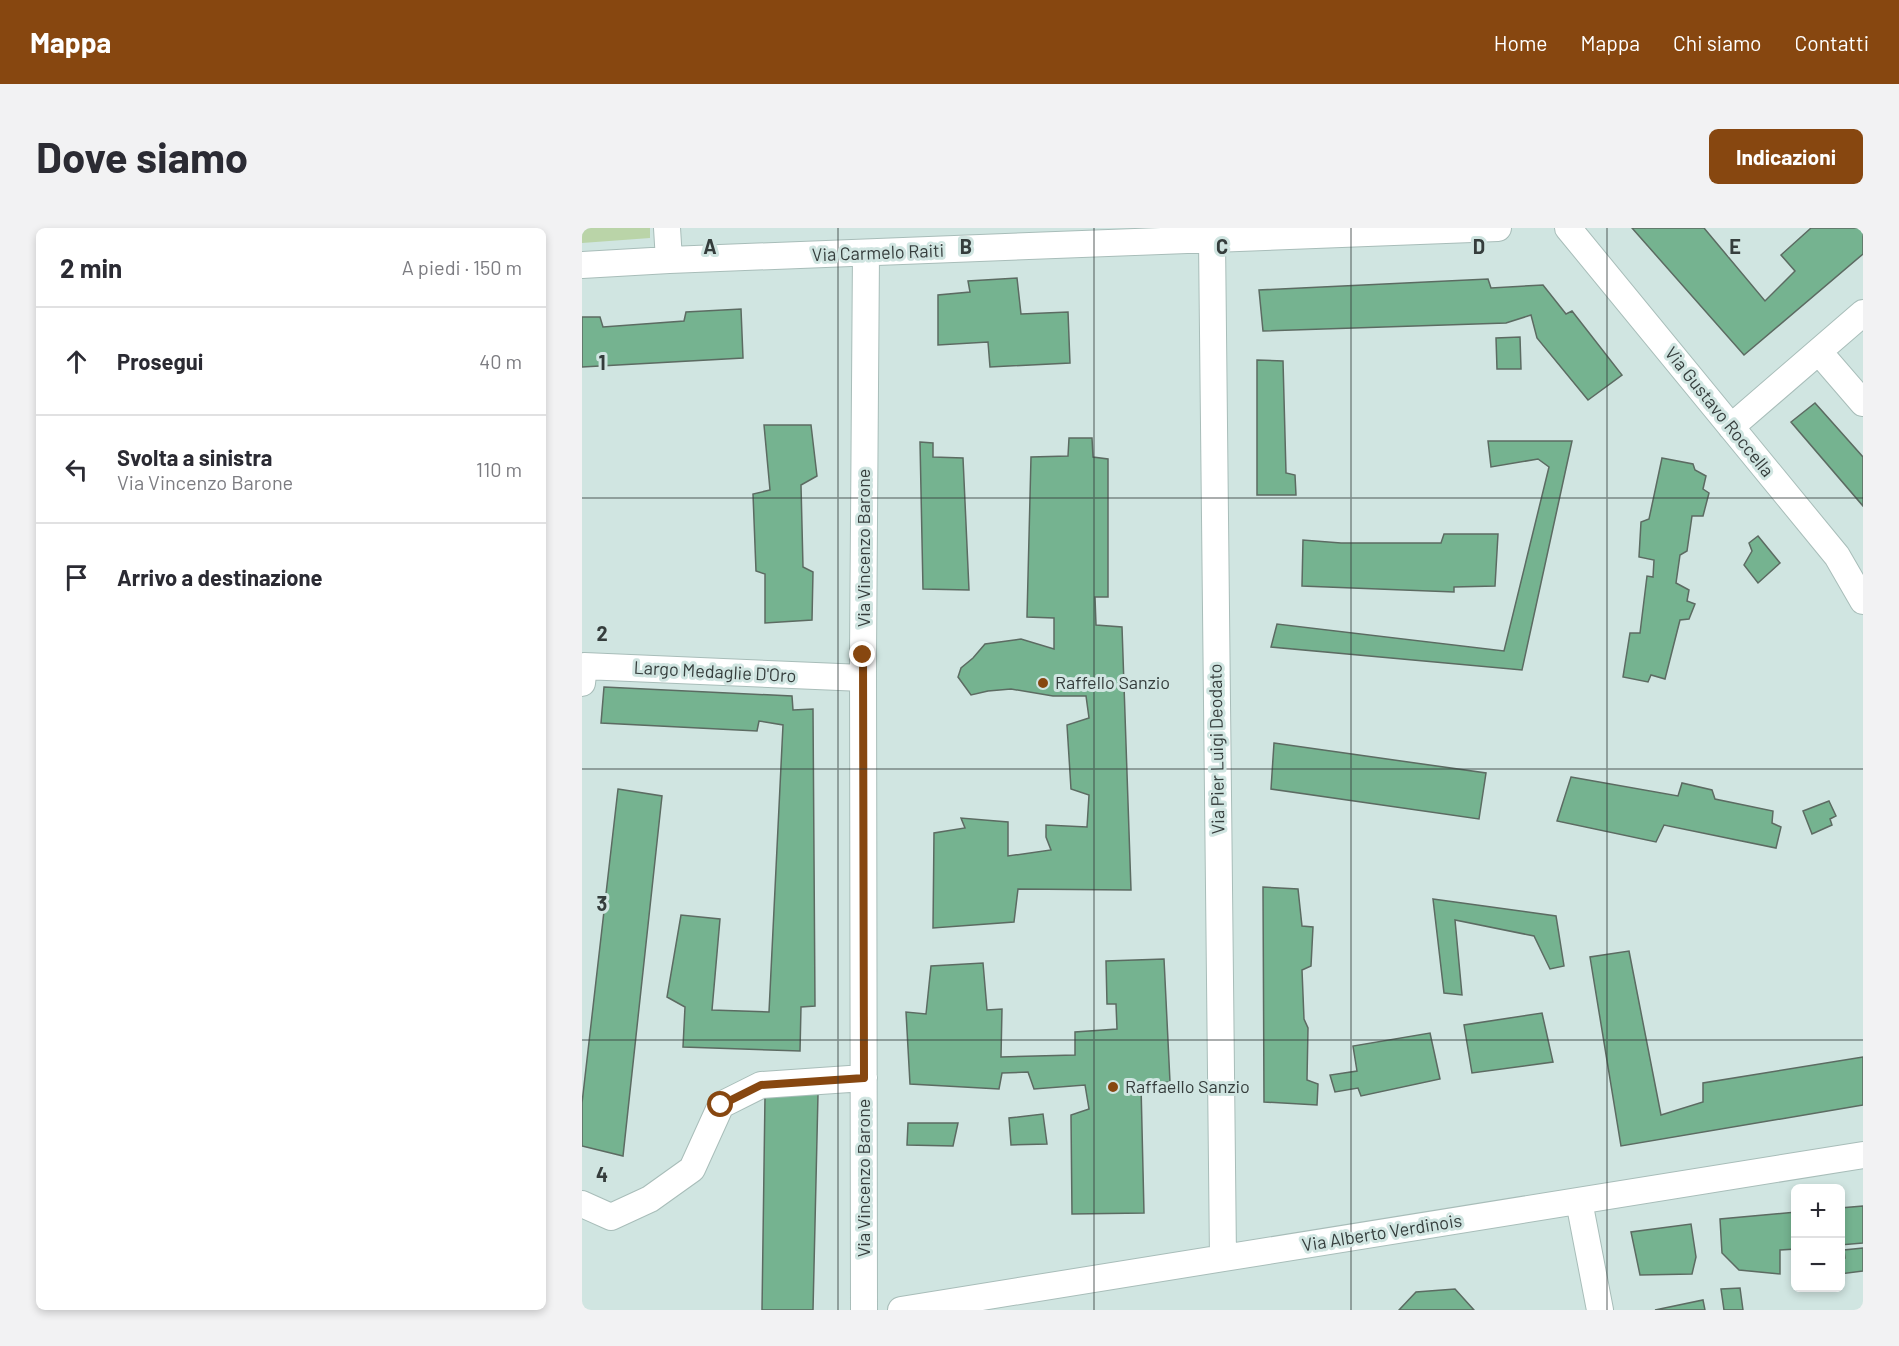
<!DOCTYPE html>
<html lang="it">
<meta charset="utf-8">
<style>
:root{--surface:#fff;--page:#f2f2f3;--text:#2b2b33;--muted:#7c7c81;--line:#e1e1e2;--accent:#874710}
body{margin:0;font-family:Barlow,sans-serif;background:var(--page);color:var(--text)}
.controls{position:absolute;right:18px;bottom:18px;display:grid;overflow:hidden;border-radius:9px;box-shadow:0 3px 9px #0003}
.controls button{width:54px;height:54px;display:grid;place-items:center;padding:0;border:0;border-bottom:2px solid var(--line);background:var(--surface);color:var(--text);font:30px sans-serif}
.stop{position:absolute;width:18px;height:18px;margin:-14px;border:4px solid #874710;border-radius:50%;background:#fff}
.stop.end{background:#874710;border-color:#fff;box-shadow:0 2px 6px #0008}
.list{margin:0;padding:0;list-style:none}
h2{display:flex;justify-content:space-between;align-items:center;height:78px;margin:0;padding:0 24px;font-size:26px}
h2 small{font-size:20px;font-weight:400;color:var(--muted)}
.list li{display:grid;grid-template-columns:39px 1fr auto;gap:18px;align-items:center;box-sizing:border-box;height:108px;padding:0 24px;border-top:2px solid var(--line)}
.list b{display:block;font-size:22px;white-space:nowrap}
.list p{margin:0;font-size:20px;white-space:nowrap;color:var(--muted)}
.list em{font-size:20px;font-style:normal;color:var(--muted)}
.icon{flex:none;width:33px;height:33px;fill:none;stroke:currentColor;stroke-width:2;stroke-linecap:round;stroke-linejoin:round}
.map{position:relative;flex:none;width:1281px;height:1082px;overflow:hidden;border-radius:9px}
header{display:flex;align-items:center;gap:36px;box-sizing:border-box;height:84px;padding:0 30px;background:var(--accent);color:#fff}
header strong{font-size:28px}
nav{display:flex;gap:33px;margin-inline-start:auto;font-size:21px}
.intro{display:flex;align-items:center;justify-content:space-between;box-sizing:border-box;height:144px;padding:0 36px}
h1{margin:0;font-size:42px}
.button{padding:15px 27px;border-radius:9px;background:var(--accent);color:#fff;font-size:21px;font-weight:700}
main{display:flex;gap:36px;padding:0 36px}
aside{flex:1;background:var(--surface);border-radius:9px;box-shadow:0 3px 9px #0003}
.map>svg:first-child{display:block}
.green{fill:#bad4a8}
.building{fill:#75b390;stroke:#5c6b62;stroke-width:1.5}
.lines{fill:none;stroke-linecap:round;stroke-linejoin:round}
.minor-casing{stroke:#a8bdb9;stroke-width:28}
.minor{stroke:#fff;stroke-width:26}
.route{stroke:#874710;stroke-width:8}
.grid{fill:none;stroke:#353d3c;stroke-width:1.5;stroke-opacity:0.55}
.poi-dot{fill:#874710;stroke:#d0e5e1;stroke-width:2}
.labels{text-anchor:middle;stroke-width:6;stroke-linejoin:round;paint-order:stroke}
.street-label{font-size:18px;fill:#353d3c;stroke:#d0e5e1}
.poi-label{font-size:18px;fill:#353d3c;stroke:#d0e5e1;text-anchor:start}
.grid-label{font-size:20px;text-anchor:middle;font-weight:bold;fill:#353d3c;stroke:#d0e5e1;stroke-width:6;stroke-linejoin:round;paint-order:stroke}
</style>
<header>
<strong>Mappa</strong>
<nav><a>Home</a><a>Mappa</a><a>Chi siamo</a><a>Contatti</a></nav>
</header>
<div class="intro"><h1>Dove siamo</h1><a class="button">Indicazioni</a></div>
<main>
<aside>
<h2>2 min<small>A piedi · 150 m</small></h2>
<ul class="list">
<li><svg class="icon" aria-label="ahead" viewBox="0 0 24 24"><path d="M12 20V5M6 11l6-6 6 6"/></svg><div><b>Prosegui</b></div><em>40 m</em></li>
<li><svg class="icon" aria-label="left" viewBox="0 0 24 24"><path d="M17 20v-9H6M10 6l-5 5 5 5"/></svg><div><b>Svolta a sinistra</b><p>Via Vincenzo Barone</p></div><em>110 m</em></li>
<li><svg class="icon" aria-label="arrive" viewBox="0 0 24 24"><path d="M6 21V4h12l-3 4 3 4H6"/></svg><div><b>Arrivo a destinazione</b></div></li>
</ul>
</aside>
<div class="map">
<svg width="1281" height="1082" viewBox="0 0 1281 1082">
<rect width="100%" height="100%" fill="#d0e5e1"/>
<!-- green -->
<path class="green" d="M0,0H68V10L0,15Z"/>
<!-- building -->
<path class="building" d="M1050,0H1122L1183,73L1213,43L1199,27L1229,0H1281V26L1162,127Z
M435,50L439,86L486,84L488,135L408,139L406,114L356,117V67L388,64L386,53Z
M906,51L909,60L961,57L984,86L990,83L1040,147L1006,172L955,110L949,87L924,95L681,103L677,62Z
M159,81L161,130L0,139V89H18L21,99L102,93L104,84Z
M938,109L939,141H915L914,110Z
M675,132L701,133L704,245L713,247L714,267H675Z
M1233,175L1281,229V278L1209,194Z
M182,197H229L235,248L219,257L221,339L231,344L230,392L183,395V346L174,343L171,266L188,262Z
M487,210H510L511,229L526,231V369H513L514,397L540,399L549,662L436,661L432,694L351,700L352,605L383,600L379,590L426,594V628L469,622L464,609V597L505,599L507,567L489,561L485,497L507,490L504,468H471L429,461L406,463L389,467L376,449L379,440L391,430L403,416L439,411L472,421V390L445,389L449,229L486,228Z
M906,213H990L940,442L689,419L695,396L922,423L967,239L956,231L909,239Z
M338,214L351,215V229L381,230L387,362L341,361Z
M1080,230L1111,236L1113,242L1124,248L1121,261L1127,265L1121,288H1110L1105,323L1098,327L1094,355L1107,362L1105,373L1113,376L1107,391L1098,392L1083,451L1069,447L1066,454L1041,449L1048,405H1058L1065,348L1071,349L1072,332L1057,329L1059,294L1067,291Z
M862,306H916L913,358L872,359V364L720,358L721,312L759,315H859Z
M1176,308L1198,335L1176,355L1162,337L1170,323L1167,315Z
M22,459L210,468L211,482L231,481L233,778L219,779L218,823L101,819L103,779L85,769L99,687L138,691L130,782L187,784L201,497L177,493L175,503L19,495Z
M692,515L904,545L897,591L689,561Z
M989,549L1096,568L1100,555L1130,562L1133,571L1191,583L1190,595L1199,599L1194,620L1082,597L1074,614L975,593Z
M36,561L80,568L41,928L0,918V875Z
M1247,573L1254,588L1248,591L1250,597L1230,606L1221,583Z
M681,659L716,661L720,698L731,699L729,738L720,742L722,791L726,800L725,852L736,856L735,877L682,874Z
M851,671L974,688L982,738L968,741L952,708L873,692L880,767L862,765Z
M1047,723L1079,887L1121,874V855L1281,829V877L1039,918L1008,729Z
M582,731L588,854L559,857L562,985L490,986L489,887L507,881L503,857L452,861L446,844L420,845L417,861L328,856L324,784L344,786L349,738L401,735L405,782L420,781L419,829L493,827V804L535,801L534,776H525L524,733Z
M960,785L971,834L890,845L882,797Z
M848,805L858,851L779,868L776,860L753,864L748,847L775,843L771,818Z
M236,866L231,1082H180L183,868Z
M461,886L465,916L429,917L427,890Z
M326,895H376L371,918L325,917Z
M1281,978V1015L1258,1017V980Z
M1214,984V1021L1198,1022V1046L1157,1042L1140,1025L1138,991Z
M1109,996L1114,1029L1110,1046L1058,1047L1049,1004Z
M1281,1020V1043L1258,1046V1030H1263L1262,1022Z
M1158,1060L1161,1082H1142L1139,1061Z
M873,1061L892,1082H817L834,1064Z
M1121,1072L1123,1082H1073Z"/>
<g class="lines">
<!-- minor casing -->
<g class="minor-casing">
<path id="minor" d="M85,0L87,32
M986,0L1255,328L1281,373
M630,12L641,1030
M0,37L87,32L916,0
M1237,124L1281,175
M1149,199L1281,85
M0,455L2,438L281,450
M997,973L1018,1082
M0,976L29,989L68,971L110,941L139,877L179,857L282,850
M282,1082L281,427L284,25
M319,1082L1281,927"/>
</g>
<!-- minor -->
<use href="#minor" class="minor"/>
</g>
<g class="lines">
<!-- route -->
<path class="route" d="M139,877L179,857L282,850L281,427"/>
</g>
<!-- grid -->
<path class="grid" d="M256,0V1082M512,0V1082M769,0V1082M1025,0V1082M0,270H1281M0,541H1281M0,812H1281"/>
<!-- markers -->
<g class="poi-dot">
<circle cx="461" cy="455" r="6"/>
<circle cx="531" cy="859" r="6"/>
</g>
<g class="labels">
<!-- street labels -->
<g class="street-label">
<text transform="translate(296 25) rotate(-2)" y="6">Via Carmelo Raiti</text>
<text transform="translate(1137 184) rotate(51)" y="6">Via Gustavo Roccella</text>
<text transform="translate(282 320) rotate(-90)" y="6">Via Vincenzo Barone</text>
<text transform="translate(133 444) rotate(3)" y="6">Largo Medaglie D'Oro</text>
<text transform="translate(635 521) rotate(-91)" y="6">Via Pier Luigi Deodato</text>
<text transform="translate(282 950) rotate(-90)" y="6">Via Vincenzo Barone</text>
<text transform="translate(800 1005) rotate(-9)" y="6">Via Alberto Verdinois</text>
</g>
<!-- poi labels -->
<g class="poi-label">
<text x="473" y="461">Raffello Sanzio</text>
<text x="543" y="865">Raffaello Sanzio</text>
</g>
</g>
<g class="grid-label">
<text x="128" y="26">A</text>
<text x="384" y="26">B</text>
<text x="640" y="26">C</text>
<text x="897" y="26">D</text>
<text x="1153" y="26">E</text>
<text x="20" y="142">1</text>
<text x="20" y="413">2</text>
<text x="20" y="683">3</text>
<text x="20" y="954">4</text>
</g>
</svg>
<div class="controls">
<button>+</button>
<button>−</button>
</div>
<div class="stop" style="left:139px;top:877px"></div>
<div class="stop end" style="left:281px;top:427px"></div>
</div>
</main>
